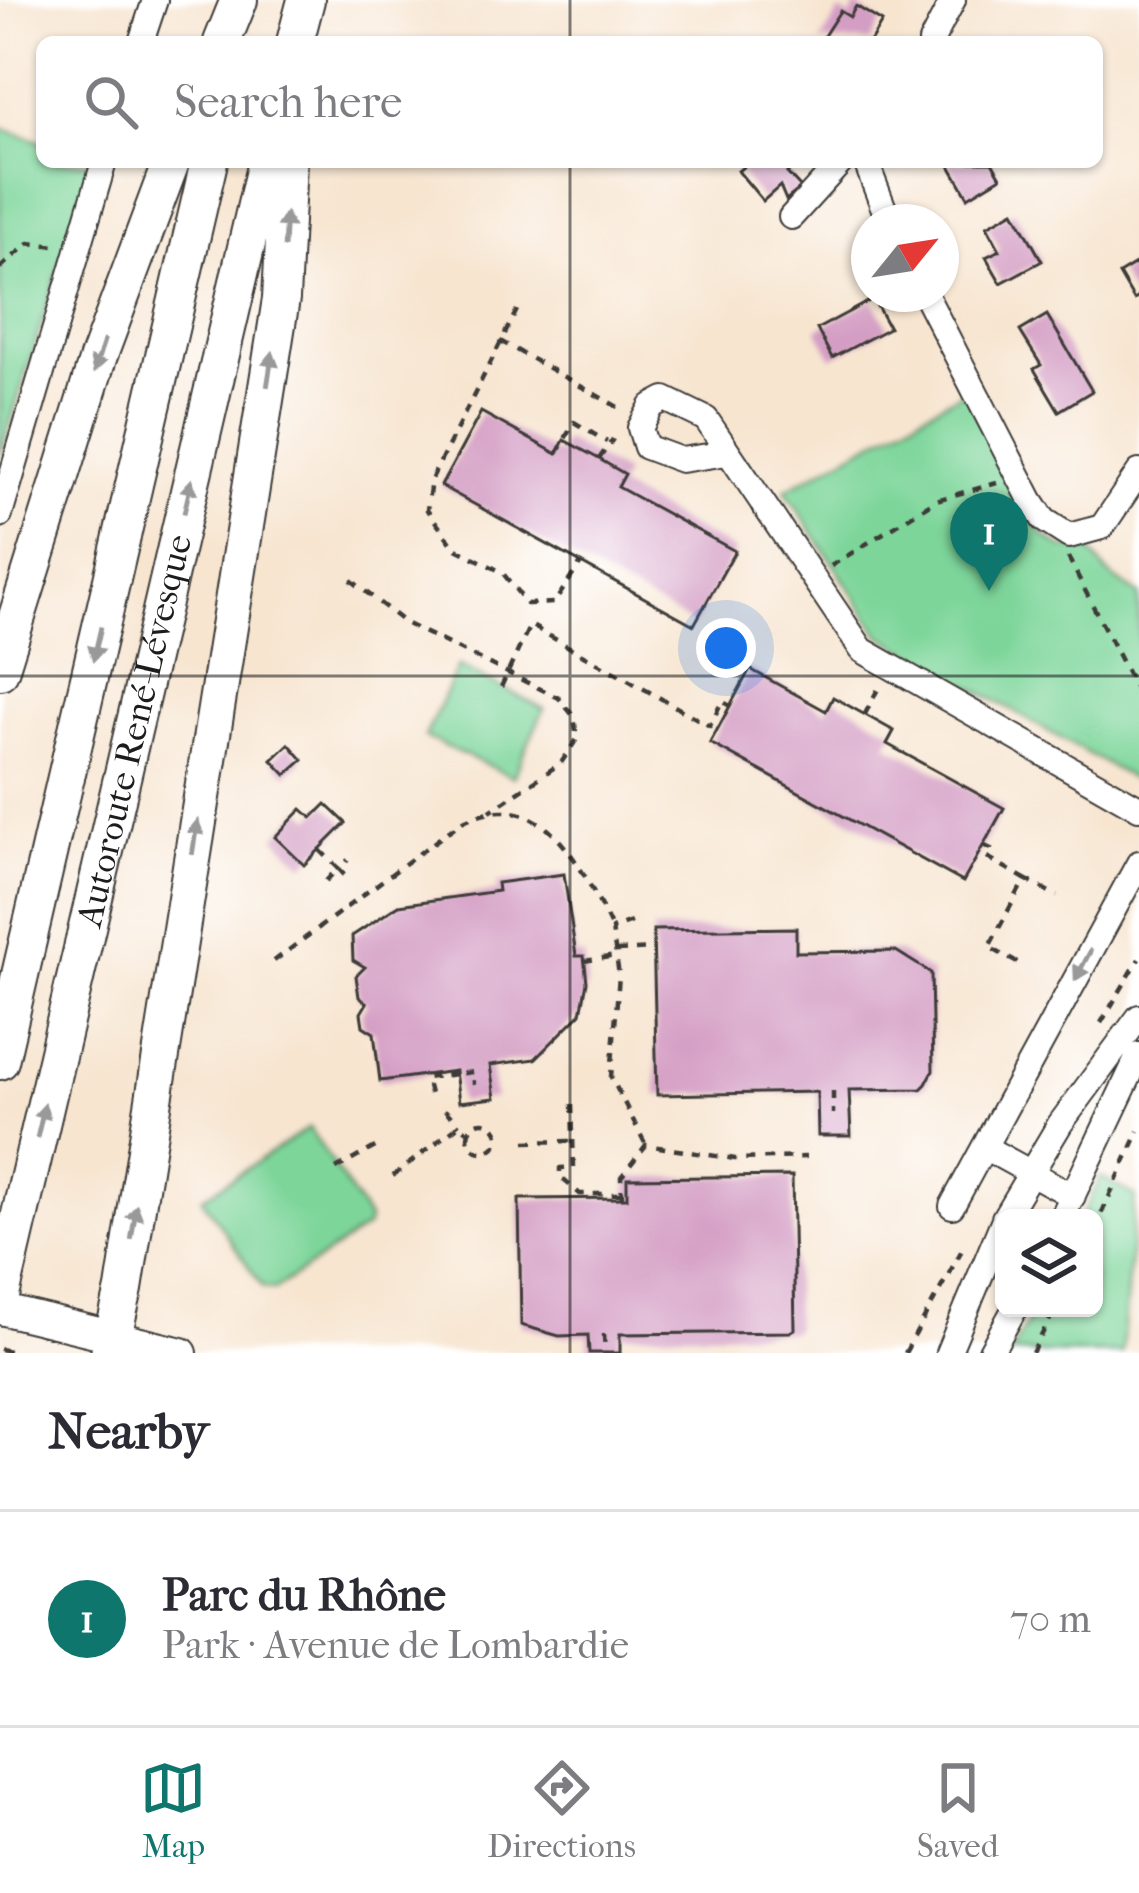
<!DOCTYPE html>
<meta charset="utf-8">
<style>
:root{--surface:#fff;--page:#f2f2f3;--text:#2b2b33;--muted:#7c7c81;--line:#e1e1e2;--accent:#0f766e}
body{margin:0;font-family:"IM FELL French Canon",serif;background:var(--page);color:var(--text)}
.controls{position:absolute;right:36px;bottom:36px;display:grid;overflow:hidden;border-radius:18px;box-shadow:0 3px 9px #0004}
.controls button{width:108px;height:108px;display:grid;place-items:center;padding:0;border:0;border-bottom:3px solid var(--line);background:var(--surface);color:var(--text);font:60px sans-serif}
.compass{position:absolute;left:851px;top:204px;width:108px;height:108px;border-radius:50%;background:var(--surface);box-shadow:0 3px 9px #0004;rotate:60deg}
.you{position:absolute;left:726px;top:648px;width:42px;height:42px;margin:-30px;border:9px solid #fff;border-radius:50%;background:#1a73e8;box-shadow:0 0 0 18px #1a73e833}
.badge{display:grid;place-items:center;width:78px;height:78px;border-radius:50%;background:var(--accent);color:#fff;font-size:39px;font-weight:700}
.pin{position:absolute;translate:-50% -99px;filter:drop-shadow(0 3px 6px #0008)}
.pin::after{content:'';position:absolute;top:63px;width:42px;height:36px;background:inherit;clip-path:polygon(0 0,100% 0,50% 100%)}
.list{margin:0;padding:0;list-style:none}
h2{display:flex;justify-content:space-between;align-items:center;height:156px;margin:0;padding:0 48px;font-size:51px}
h2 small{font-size:39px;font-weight:400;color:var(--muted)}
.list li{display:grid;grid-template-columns:78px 1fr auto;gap:36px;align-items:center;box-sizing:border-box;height:216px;padding:0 48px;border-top:3px solid var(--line)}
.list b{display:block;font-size:45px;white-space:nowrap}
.list p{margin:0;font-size:39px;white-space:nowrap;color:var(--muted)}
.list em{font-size:39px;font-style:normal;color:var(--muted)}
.icon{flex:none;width:66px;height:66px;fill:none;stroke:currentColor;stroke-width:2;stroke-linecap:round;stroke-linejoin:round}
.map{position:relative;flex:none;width:1139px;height:1353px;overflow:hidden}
.search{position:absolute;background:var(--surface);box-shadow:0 3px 9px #0004;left:36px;right:36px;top:36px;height:132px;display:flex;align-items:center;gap:30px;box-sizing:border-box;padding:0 42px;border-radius:18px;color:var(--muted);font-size:45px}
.sheet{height:372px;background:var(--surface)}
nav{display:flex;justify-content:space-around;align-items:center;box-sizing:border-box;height:168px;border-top:3px solid var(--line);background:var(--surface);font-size:33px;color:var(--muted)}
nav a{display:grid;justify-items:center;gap:6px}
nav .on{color:var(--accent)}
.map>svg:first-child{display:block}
.green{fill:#7dd59a;stroke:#4c785b;stroke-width:3}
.building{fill:#d49ec4}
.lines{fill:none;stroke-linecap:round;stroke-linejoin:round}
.minor-casing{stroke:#3d3a37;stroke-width:28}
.major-casing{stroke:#3d3a37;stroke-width:34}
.highway-casing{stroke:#3d3a37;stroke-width:40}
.path{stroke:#3d3a37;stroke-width:4.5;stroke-dasharray:9 9;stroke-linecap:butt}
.minor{stroke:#fff;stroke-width:24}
.major{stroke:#fff;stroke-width:30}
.highway{stroke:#fff;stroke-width:36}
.oneway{fill:#999}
.grid{fill:none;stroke:#1c1c1c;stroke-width:3;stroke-opacity:0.55}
.labels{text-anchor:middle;stroke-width:10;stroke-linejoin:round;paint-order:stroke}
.street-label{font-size:36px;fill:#1c1c1c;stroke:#fff}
</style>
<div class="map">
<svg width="1139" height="1353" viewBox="0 0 1139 1353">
<rect width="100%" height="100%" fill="#fff"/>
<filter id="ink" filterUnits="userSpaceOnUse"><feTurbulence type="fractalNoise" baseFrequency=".00833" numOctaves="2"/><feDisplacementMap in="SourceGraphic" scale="24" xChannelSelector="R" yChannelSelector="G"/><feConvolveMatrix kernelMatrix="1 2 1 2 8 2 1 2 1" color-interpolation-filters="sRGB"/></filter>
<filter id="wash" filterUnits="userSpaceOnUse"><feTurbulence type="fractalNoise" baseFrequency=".004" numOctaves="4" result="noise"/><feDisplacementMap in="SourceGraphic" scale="48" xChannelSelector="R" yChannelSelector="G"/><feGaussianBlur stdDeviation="2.7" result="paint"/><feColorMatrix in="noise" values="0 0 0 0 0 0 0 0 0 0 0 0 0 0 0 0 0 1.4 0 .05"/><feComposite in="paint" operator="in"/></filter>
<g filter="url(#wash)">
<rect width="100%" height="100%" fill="#f7e5d0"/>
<!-- green -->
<path class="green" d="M0,128L42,142V162H92L0,457Z
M966,390L1042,534L1063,548L1089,549L1108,574L1139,595V783L880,635L785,490Z
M458,666L544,709L513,777L425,737Z
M309,1128L368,1219L367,1227L274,1290L263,1288L202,1198Z
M1101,1177L1135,1196L1122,1353H1011L1035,1308H1094V1218H1081Z"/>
<g id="blocks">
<!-- building -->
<path class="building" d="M856,6L882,22L870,42H820L840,11L850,17Z
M749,162H799L787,173L801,188L786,200L780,186L763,201L738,171Z
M948,162H992L1001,177L968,197Z
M1014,211L1042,261L1001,283L986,257L1000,250L987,226Z
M1139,262V297L1134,300L1119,274Z
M873,299L889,328L832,358L817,329Z
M1047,315L1092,391L1059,411L1034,369L1041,365L1020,331Z
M481,412L557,454L564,440L599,459L625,474L618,487L735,551L694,625L441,486Z
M750,669L826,711L833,697L894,731L887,744L1004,808L963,882L710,743Z
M289,744L303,760L286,775L272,760Z
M326,804L346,823L304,865L275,837L302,809L312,818Z
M564,874L576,956H584L587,982L581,1013L535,1059L490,1065L495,1098L459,1102L455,1071L380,1081L374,1033L363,1026L361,1013L367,1003L359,997L356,976L365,967L353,960L352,936L399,905L498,891L497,883Z
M796,928V952L896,951L931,973L933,1071L926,1084L921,1089L849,1090L851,1136H818L817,1092L657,1095L653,930Z
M792,1176L795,1329L790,1332L620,1334V1353H589L588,1335L559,1336L521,1325L519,1199L627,1198V1178Z"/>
</g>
</g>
<g filter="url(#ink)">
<use href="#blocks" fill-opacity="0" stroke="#3d3a37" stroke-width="3"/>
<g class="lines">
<!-- minor casing -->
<g class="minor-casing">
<path id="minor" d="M141,42L155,0
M931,42L953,0
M866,162L889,222
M791,217L841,162
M925,294L1031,500L1044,520L1069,536L1102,527L1139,472
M728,453L681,460L646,447L640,428L652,406L665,399L706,419L862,650L1139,808
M0,515L104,162
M984,1147L1073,1196
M952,1206L1139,863
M1004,1218L1060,1124L1139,1017
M1062,1218L1139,1055
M948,1353L1004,1219
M990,1353L1015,1308"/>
</g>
<!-- major casing -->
<g class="major-casing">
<path id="major" d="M0,1309L182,1353"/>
</g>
<!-- highway casing -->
<g class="highway-casing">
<g id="highway">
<path d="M222,42L239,0"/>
<path d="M295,42L306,0"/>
<path d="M0,671L98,358L171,162"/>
<path d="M0,1061L209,162"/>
<path id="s1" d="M0,1300L266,162"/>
<path d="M109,1353L124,1289L281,299L288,162"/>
</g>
</g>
<!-- path -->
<path class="path" d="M0,268L29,243L57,246
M517,310L431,480L427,510L455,548L502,572L527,604L554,603L581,563
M500,341L625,411
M557,454L574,422L607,442
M599,459L613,439
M1068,557L1139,696
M831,566L936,500L997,483
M351,580L405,623L559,698L574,717L577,739L561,763L490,811
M501,687L530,625L710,726L722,701L730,706
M865,714L879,687
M983,845L991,849L987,857L1025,879L989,947L1019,964
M320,850L338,868L348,860
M1025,879L1057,896
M326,881L338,868L347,878
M631,922L612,929L619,975L611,1077L646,1145
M617,951L654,949
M274,961L460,823C542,778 583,869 612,929
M584,961L616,956
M1101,1023L1139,959
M833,1091V1114
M430,1094L426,1078L473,1072L474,1084
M572,1104L574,1167L560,1168V1177L580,1194H621
M445,1110L459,1125
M468 1137a15 15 0 1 1 30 0a15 15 0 1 1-30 0Z
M525,1142L572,1141
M336,1169L377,1146
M393,1176L459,1125L469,1132
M622,1198L621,1177L646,1145L735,1159L806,1157
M1094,1230L1139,1131
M604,1334L605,1353
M0,1349L18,1353
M905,1353L963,1248
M1032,1353L1056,1308"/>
<!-- minor -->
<use href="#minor" class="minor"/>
<!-- major -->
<use href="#major" class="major"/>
<!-- highway -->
<use href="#highway" class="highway"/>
</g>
<!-- one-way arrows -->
<defs><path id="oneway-solid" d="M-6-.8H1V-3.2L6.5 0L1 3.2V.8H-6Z" transform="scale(3)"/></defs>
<g class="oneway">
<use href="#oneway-solid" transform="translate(285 230) rotate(-87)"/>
<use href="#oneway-solid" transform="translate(99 356) rotate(108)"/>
<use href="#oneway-solid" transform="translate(270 369) rotate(-81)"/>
<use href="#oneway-solid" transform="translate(188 496) rotate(-77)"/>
<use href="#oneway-solid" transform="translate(97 644) rotate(103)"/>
<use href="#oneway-solid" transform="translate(195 837) rotate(-81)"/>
<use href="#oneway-solid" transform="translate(1083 965) rotate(118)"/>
<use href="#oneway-solid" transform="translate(41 1121) rotate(-77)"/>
<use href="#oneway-solid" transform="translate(134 1222) rotate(-81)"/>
</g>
</g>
<!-- grid -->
<path class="grid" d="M570,0V42M570,162V1353M0,676H1139"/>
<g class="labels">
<!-- street labels -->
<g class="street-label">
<text dy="13" stroke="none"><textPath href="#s1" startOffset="585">Autoroute René-Lévesque</textPath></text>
</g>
</g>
</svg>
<div class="controls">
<button><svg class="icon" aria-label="layers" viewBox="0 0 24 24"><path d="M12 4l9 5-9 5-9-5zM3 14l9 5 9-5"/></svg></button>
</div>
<svg class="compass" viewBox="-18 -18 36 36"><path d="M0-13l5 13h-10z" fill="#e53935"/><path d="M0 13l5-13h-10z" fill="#7c7c81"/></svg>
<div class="you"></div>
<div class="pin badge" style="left:989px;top:591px">1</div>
<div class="search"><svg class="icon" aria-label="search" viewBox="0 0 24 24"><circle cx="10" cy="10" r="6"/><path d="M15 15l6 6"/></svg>Search here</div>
</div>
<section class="sheet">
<h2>Nearby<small></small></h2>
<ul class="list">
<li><span class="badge">1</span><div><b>Parc du Rhône</b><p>Park · Avenue de Lombardie</p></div><em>70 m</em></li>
</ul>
</section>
<nav>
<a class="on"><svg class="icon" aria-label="map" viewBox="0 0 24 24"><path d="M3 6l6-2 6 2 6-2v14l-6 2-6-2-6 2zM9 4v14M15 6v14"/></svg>Map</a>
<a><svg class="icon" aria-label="directions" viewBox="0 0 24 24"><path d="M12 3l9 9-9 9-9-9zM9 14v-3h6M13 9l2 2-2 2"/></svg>Directions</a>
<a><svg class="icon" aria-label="saved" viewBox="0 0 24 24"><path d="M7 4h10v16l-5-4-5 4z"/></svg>Saved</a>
</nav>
